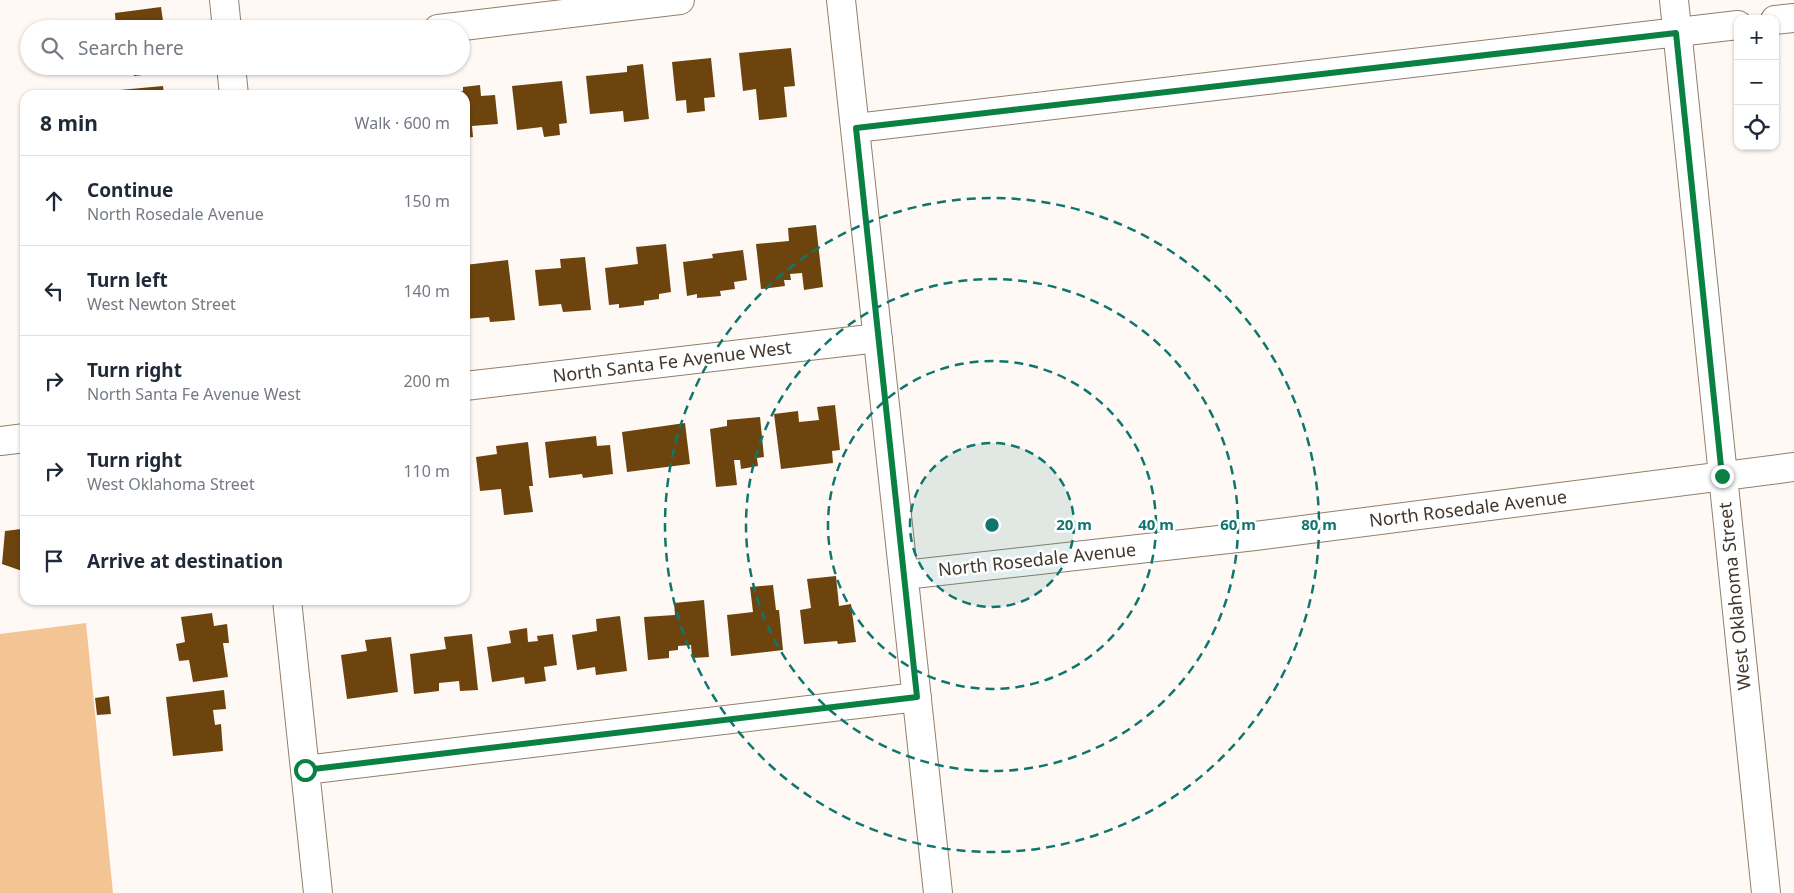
<!DOCTYPE html>
<meta charset="utf-8">
<style>
:root{--surface:#fff;--page:#f2f2f3;--text:#1f2937;--muted:#747a83;--line:#e0e1e3}
body{margin:0;font-family:"Noto Sans",sans-serif;background:var(--page);color:var(--text)}
.controls{position:absolute;right:15px;top:15px;display:grid;overflow:hidden;border-radius:10px;box-shadow:0 1px 4px #0004}
.controls button{width:45px;height:45px;display:grid;place-items:center;padding:0;border:0;border-bottom:1px solid var(--line);background:var(--surface);color:var(--text);font:25px sans-serif}
.stop{position:absolute;width:15px;height:15px;margin:-11px;border:4px solid #0b8043;border-radius:50%;background:#fff}
.stop.end{background:#0b8043;border-color:#fff;box-shadow:0 1px 5px #0008}
.list{margin:0;padding:0;list-style:none}
h2{display:flex;justify-content:space-between;align-items:center;height:65px;margin:0;padding:0 20px;font-size:21px}
h2 small{font-size:16px;font-weight:400;color:var(--muted)}
.list li{display:grid;grid-template-columns:32px 1fr auto;gap:15px;align-items:center;box-sizing:border-box;height:90px;padding:0 20px;border-top:1px solid var(--line)}
.list b{display:block;font-size:19px;white-space:nowrap}
.list p{margin:0;font-size:16px;white-space:nowrap;color:var(--muted)}
.list em{font-size:16px;font-style:normal;color:var(--muted)}
.icon{flex:none;width:28px;height:28px;fill:none;stroke:currentColor;stroke-width:2;stroke-linecap:round;stroke-linejoin:round}
.map{position:relative;flex:none;width:1794px;height:893px;overflow:hidden}
.search{position:absolute;background:var(--surface);box-shadow:0 1px 4px #0004;left:20px;top:20px;width:450px;height:55px;display:flex;align-items:center;gap:12px;box-sizing:border-box;padding:0 18px;border-radius:28px;color:var(--muted);font-size:19px}
.panel{position:absolute;background:var(--surface);box-shadow:0 1px 4px #0004;left:20px;top:90px;width:450px;height:515px;border-radius:15px}
.map>svg:first-child{display:block}
.green{fill:#f4c594}
.building{fill:#6d440e}
.lines{fill:none;stroke-linecap:round;stroke-linejoin:round}
.minor-casing{stroke:#937e69;stroke-width:30}
.minor{stroke:#fff;stroke-width:28}
.route{stroke:#0b8043;stroke-width:6}
.ring{fill:none;stroke:#0f766e;stroke-width:2.5;stroke-dasharray:9 6}
.labels{text-anchor:middle;stroke-width:5;stroke-linejoin:round;paint-order:stroke}
.street-label{font-size:18px;fill:#40372e;stroke:#fff}
.centre{fill:#0f766e;stroke:#fff;stroke-width:2.5}
.ring-label{font-size:15px;text-anchor:middle;font-weight:bold;fill:#0f766e;stroke:#fff;stroke-width:5;stroke-linejoin:round;paint-order:stroke}
</style>
<div class="map">
<svg width="1794" height="893" viewBox="0 0 1794 893">
<rect width="100%" height="100%" fill="#fef9f5"/>
<!-- green -->
<path class="green" d="M86,623L113,893H0V634Z"/>
<!-- building -->
<path class="building" d="M161,7L163,21L167,20L168,29H116L115,13Z
M791,48L795,86L784,87L787,117L759,120L756,89L743,91L739,53Z
M711,58L715,97L704,98L705,111L687,113L686,100L676,101L672,62Z
M643,64L649,119L624,122L623,111L590,114L586,76L627,72V66Z
M133,66H168L169,72L134,76Z
M562,81L567,123L559,124L560,135L544,137L542,127L517,130L512,86Z
M480,85L481,96L495,95L498,124L472,126L473,137L465,138V95H436V94L463,91V87Z
M163,86L164,95H120V90Z
M816,225L823,287L804,290L802,273L790,274L791,280H784L785,286L761,289L756,244L789,241L788,228Z
M666,244L671,292L659,294V299L644,301V305L619,308V304L609,305L605,268L638,264L636,247Z
M743,250L747,280L734,282L735,289L720,291L721,296L697,298V294L687,296L683,262L713,258L712,254Z
M585,257L591,310L563,312L561,304L539,306L535,270L561,268L560,259Z
M508,260L515,320L490,322L489,317L465,319V265Z
M835,405L840,450L832,451L833,463L781,469L774,414L798,411L799,422L819,420L817,407Z
M760,417L764,457L757,458L758,466L741,469L740,460H734L737,485L716,487L710,429L727,426V420Z
M685,423L690,464L627,472L622,432Z
M596,436L597,446L610,445L613,474L583,478L582,474L549,478L545,442Z
M528,442L533,486H529L533,512L504,515L501,489L480,491L476,457L497,454L496,446Z
M21,529L25,530V572L2,564L5,531Z
M836,576L839,606L851,604L856,642L838,644L837,641L804,644L800,610L811,608L807,579Z
M773,585L776,610H779L783,650L731,656L727,615L753,612L750,587Z
M704,600L709,657L692,658L691,645L678,646V650L669,651V658L648,660L644,617L675,615L674,603Z
M212,613L214,626L227,624L229,643H223L228,677L193,682L189,660L179,661L176,644L185,642L181,617Z
M620,616L627,671L596,675L595,667L577,670L572,635L597,631L596,619Z
M527,628L528,642L538,641L537,636L553,634L557,665L544,667L546,681L525,684L524,677L492,682L487,647L511,643L509,631Z
M472,634L478,690L460,691L459,681L439,683V691L414,694L410,654L446,649L444,637Z
M391,637L398,692L347,699L341,655L367,651L365,640Z
M224,690L226,709L213,710L215,725L221,724L223,751L173,756L166,697Z
M109,696L111,714L97,715L95,698Z"/>
<g class="lines">
<!-- minor casing -->
<g class="minor-casing">
<path id="minor" d="M224,0L227,29
M841,0L938,893
M1674,0L1766,893
M1775,20L1794,18
M438,29L680,0
M231,66L234,95
M856,128L1738,25
M465,386L878,338
M0,441L25,438
M904,575L1255,536L1794,467
M287,600L318,893
M305,770L917,697"/>
</g>
<!-- minor -->
<use href="#minor" class="minor"/>
</g>
<g class="lines">
<!-- route -->
<path class="route" d="M305,770L917,697L856,128L1676,33L1722,476"/>
</g>
<!-- distance rings -->
<circle cx="992" cy="525" r="82" fill="#0f766e" fill-opacity=".12"/>
<g class="ring">
<circle cx="992" cy="525" r="82"/>
<circle cx="992" cy="525" r="164"/>
<circle cx="992" cy="525" r="246"/>
<circle cx="992" cy="525" r="327"/>
</g>
<g class="labels">
<!-- street labels -->
<g class="street-label">
<text transform="translate(672 362) rotate(-7)" y="6">North Santa Fe Avenue West</text>
<text transform="translate(1468 509) rotate(-7)" y="6">North Rosedale Avenue</text>
<text transform="translate(1037 560) rotate(-6)" y="6">North Rosedale Avenue</text>
<text transform="translate(1735 596) rotate(-96)" y="6">West Oklahoma Street</text>
</g>
</g>
<circle cx="992" cy="525" r="8" class="centre"/>
<g class="ring-label">
<text x="1074" y="530">20 m</text>
<text x="1156" y="530">40 m</text>
<text x="1238" y="530">60 m</text>
<text x="1319" y="530">80 m</text>
</g>
</svg>
<div class="controls">
<button>+</button>
<button>−</button>
<button><svg class="icon" aria-label="locate" viewBox="0 0 24 24"><circle cx="12" cy="12" r="6"/><path d="M12 2v4M12 18v4M2 12h4M18 12h4"/></svg></button>
</div>
<div class="stop" style="left:305px;top:770px"></div>
<div class="stop end" style="left:1722px;top:476px"></div>
<div class="search"><svg class="icon" aria-label="search" viewBox="0 0 24 24"><circle cx="10" cy="10" r="6"/><path d="M15 15l6 6"/></svg>Search here</div>
<section class="panel">
<h2>8 min<small>Walk · 600 m</small></h2>
<ul class="list">
<li><svg class="icon" aria-label="ahead" viewBox="0 0 24 24"><path d="M12 20V5M6 11l6-6 6 6"/></svg><div><b>Continue</b><p>North Rosedale Avenue</p></div><em>150 m</em></li>
<li><svg class="icon" aria-label="left" viewBox="0 0 24 24"><path d="M17 20v-9H6M10 6l-5 5 5 5"/></svg><div><b>Turn left</b><p>West Newton Street</p></div><em>140 m</em></li>
<li><svg class="icon" aria-label="right" viewBox="0 0 24 24"><path d="M7 20v-9h11M14 6l5 5-5 5"/></svg><div><b>Turn right</b><p>North Santa Fe Avenue West</p></div><em>200 m</em></li>
<li><svg class="icon" aria-label="right" viewBox="0 0 24 24"><path d="M7 20v-9h11M14 6l5 5-5 5"/></svg><div><b>Turn right</b><p>West Oklahoma Street</p></div><em>110 m</em></li>
<li><svg class="icon" aria-label="arrive" viewBox="0 0 24 24"><path d="M6 21V4h12l-3 4 3 4H6"/></svg><div><b>Arrive at destination</b></div></li>
</ul>
</section>
</div>
